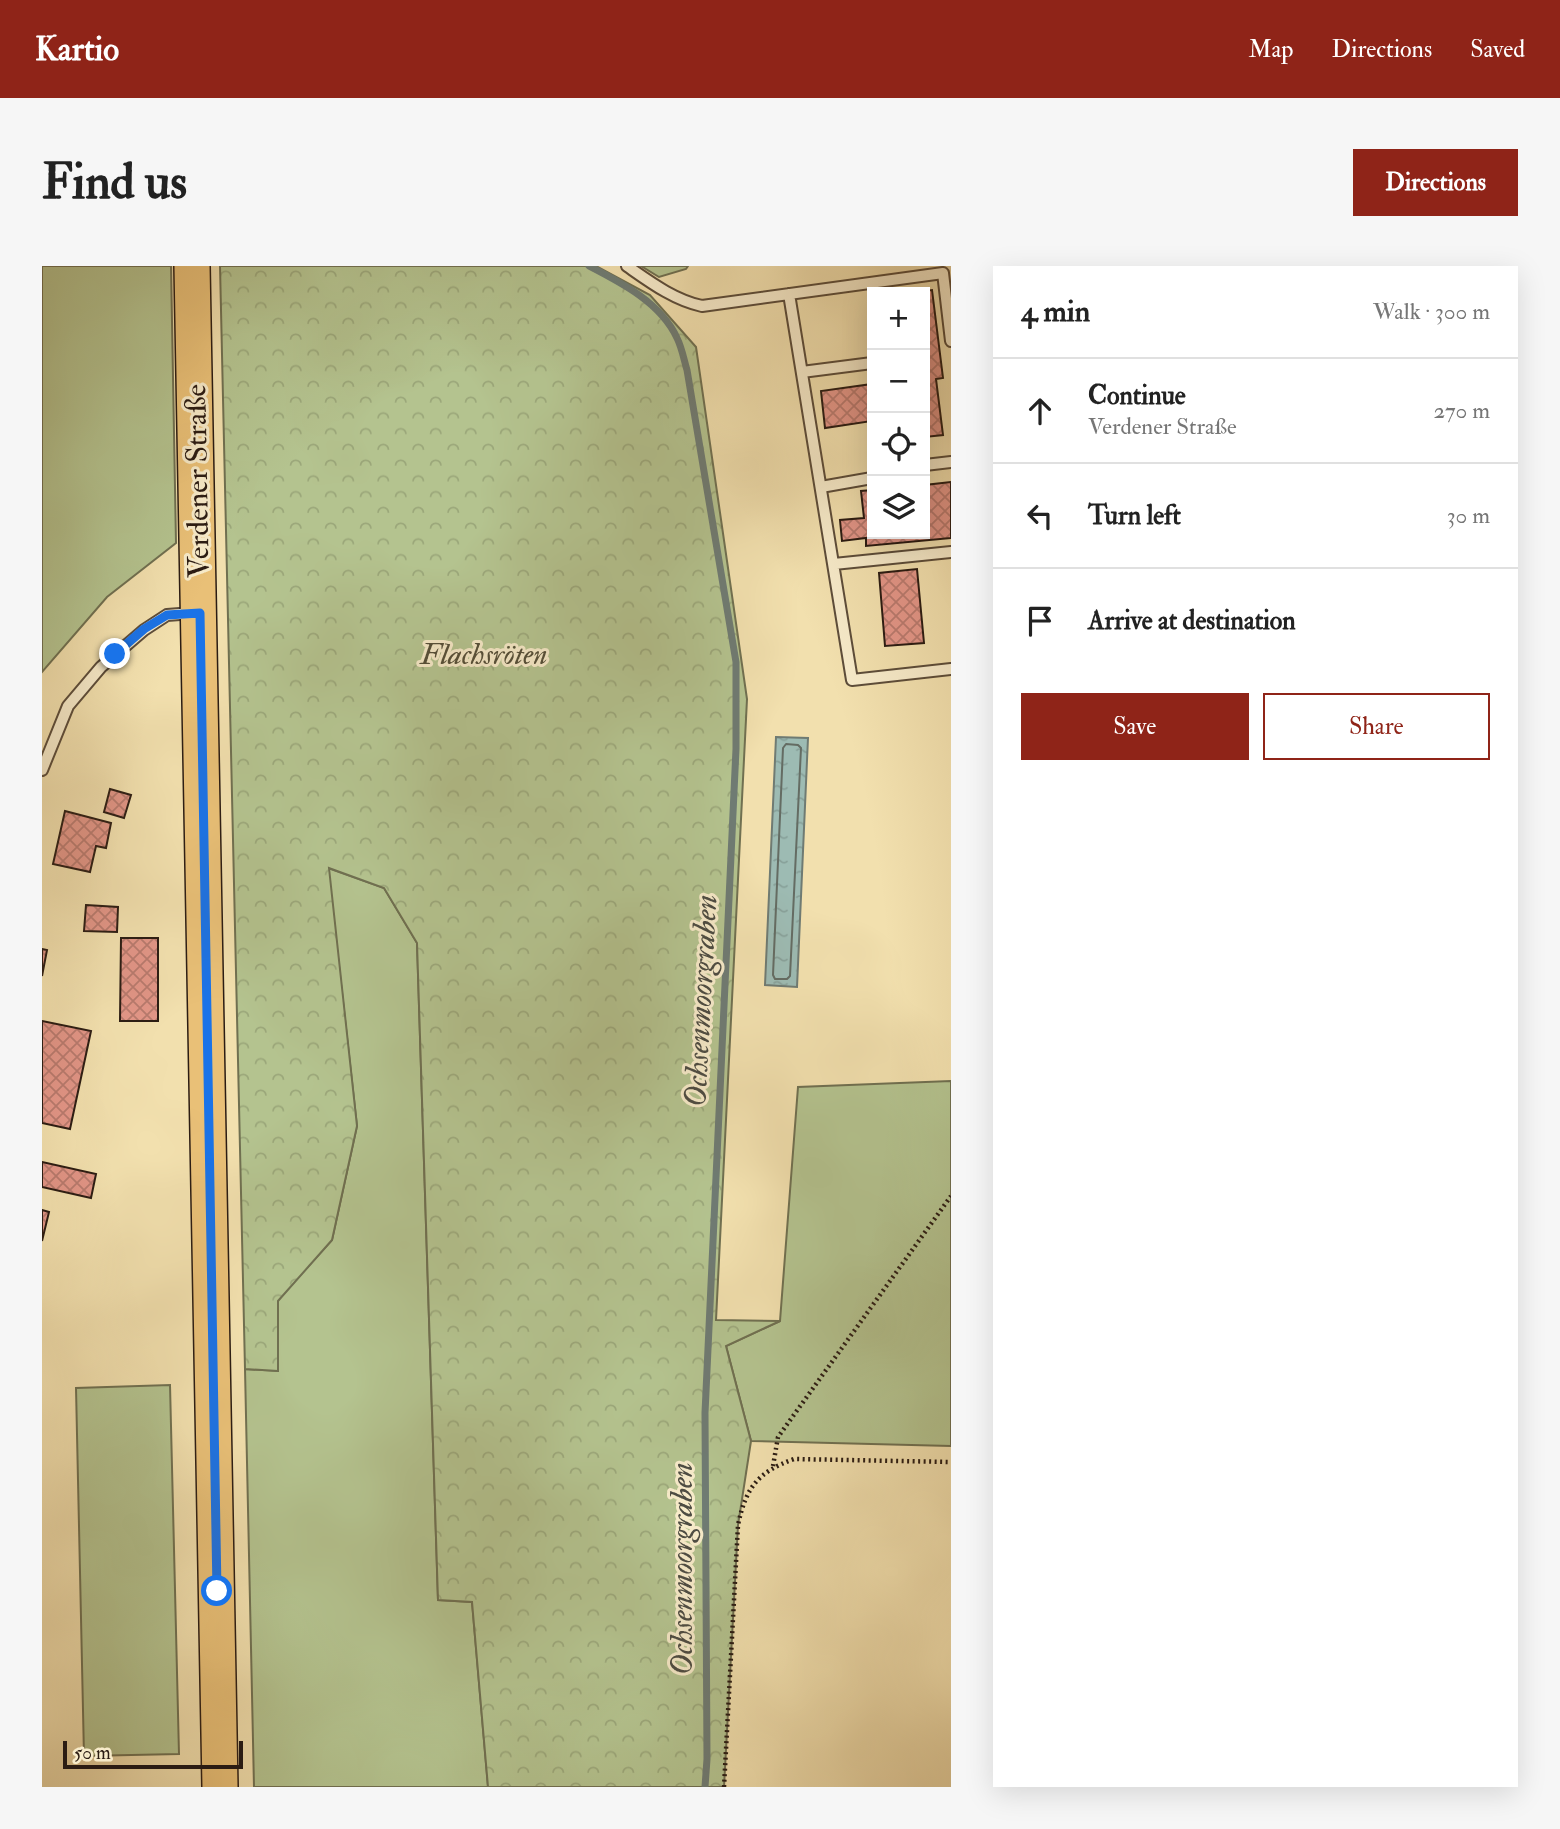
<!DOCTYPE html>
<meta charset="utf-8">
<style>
:root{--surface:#fff;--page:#f6f6f6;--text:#222;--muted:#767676;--line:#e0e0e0;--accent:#8f2418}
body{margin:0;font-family:"IM FELL Double Pica",serif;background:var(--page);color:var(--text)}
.controls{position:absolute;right:21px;top:21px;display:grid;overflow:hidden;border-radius:0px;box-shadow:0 7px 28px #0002}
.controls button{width:63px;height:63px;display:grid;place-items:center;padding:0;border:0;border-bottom:2px solid var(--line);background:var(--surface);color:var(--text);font:35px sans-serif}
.scale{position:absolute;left:21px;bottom:18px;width:180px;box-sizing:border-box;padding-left:7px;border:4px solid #2b1c13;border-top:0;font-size:19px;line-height:24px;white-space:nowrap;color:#2b1c13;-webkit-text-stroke:5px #f7ebca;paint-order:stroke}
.stop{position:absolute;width:21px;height:21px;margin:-16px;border:5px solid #1a73e8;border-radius:50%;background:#fff}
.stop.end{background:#1a73e8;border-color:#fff;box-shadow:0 2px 7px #0008}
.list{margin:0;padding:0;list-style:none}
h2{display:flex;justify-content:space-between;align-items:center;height:91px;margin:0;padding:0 28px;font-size:30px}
h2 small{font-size:23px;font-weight:400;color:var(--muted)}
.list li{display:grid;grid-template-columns:46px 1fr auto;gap:21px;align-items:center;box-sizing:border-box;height:105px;padding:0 28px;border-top:2px solid var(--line)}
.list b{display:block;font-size:26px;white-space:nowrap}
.list p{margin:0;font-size:23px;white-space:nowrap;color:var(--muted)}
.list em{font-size:23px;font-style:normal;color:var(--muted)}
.actions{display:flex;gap:14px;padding:21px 28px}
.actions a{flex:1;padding:16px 0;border:2px solid var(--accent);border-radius:0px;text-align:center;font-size:24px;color:var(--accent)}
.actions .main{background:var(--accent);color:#fff}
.icon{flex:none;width:38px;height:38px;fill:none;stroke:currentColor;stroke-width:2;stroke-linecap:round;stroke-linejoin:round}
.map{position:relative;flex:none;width:909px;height:1521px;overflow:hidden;border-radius:0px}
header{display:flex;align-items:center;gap:42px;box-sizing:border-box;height:98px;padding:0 35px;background:var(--accent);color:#fff}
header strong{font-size:33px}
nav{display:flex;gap:38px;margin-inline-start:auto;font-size:24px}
.intro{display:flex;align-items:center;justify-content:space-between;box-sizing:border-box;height:168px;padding:0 42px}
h1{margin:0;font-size:49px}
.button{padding:18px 32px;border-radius:0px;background:var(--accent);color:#fff;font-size:24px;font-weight:700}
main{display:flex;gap:42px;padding:0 42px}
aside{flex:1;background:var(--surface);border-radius:0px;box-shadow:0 7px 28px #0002}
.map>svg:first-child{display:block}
.green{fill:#b4c38f;stroke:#707051;stroke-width:2}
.forest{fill:url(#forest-crowns);stroke:#707051;stroke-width:2}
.water{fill:url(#water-ripples);stroke:#6f7b73;stroke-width:2}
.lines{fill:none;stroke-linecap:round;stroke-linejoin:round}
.shore{stroke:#646c63;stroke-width:2}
.stream{stroke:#6f7b73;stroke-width:7}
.building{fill:url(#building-cross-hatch);stroke:#2b1c13;stroke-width:2}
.service-casing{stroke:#5d4d3a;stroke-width:14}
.primary-casing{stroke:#2b1c13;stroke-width:38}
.path{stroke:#2b1c13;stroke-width:4.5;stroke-dasharray:2 3.5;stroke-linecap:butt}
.service{stroke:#f7ebca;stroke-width:10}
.primary{stroke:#e9c077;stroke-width:35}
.route{stroke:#1a73e8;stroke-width:9}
.labels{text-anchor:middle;stroke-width:6;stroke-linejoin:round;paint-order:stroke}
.street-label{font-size:30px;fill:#2b1c13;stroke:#f7ebca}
.park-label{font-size:30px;font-style:italic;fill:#544e38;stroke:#f7ebca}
.water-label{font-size:32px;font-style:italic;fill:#4d4c43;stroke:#f7ebca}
</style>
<header>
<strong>Kartio</strong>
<nav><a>Map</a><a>Directions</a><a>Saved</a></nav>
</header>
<div class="intro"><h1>Find us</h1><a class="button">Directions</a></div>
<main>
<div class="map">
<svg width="909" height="1521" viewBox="0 0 909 1521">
<defs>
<pattern id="forest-crowns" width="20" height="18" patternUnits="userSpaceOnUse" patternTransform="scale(1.75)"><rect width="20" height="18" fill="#b4c38f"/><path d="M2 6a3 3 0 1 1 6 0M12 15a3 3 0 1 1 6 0" fill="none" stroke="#9ba77a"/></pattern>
<pattern id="water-ripples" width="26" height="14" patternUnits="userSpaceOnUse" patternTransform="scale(1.75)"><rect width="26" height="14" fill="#9dbbb3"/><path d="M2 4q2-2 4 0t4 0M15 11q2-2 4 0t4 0" fill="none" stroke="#87a099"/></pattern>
<pattern id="building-cross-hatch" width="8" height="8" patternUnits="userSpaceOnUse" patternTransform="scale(1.75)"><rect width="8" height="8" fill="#e39688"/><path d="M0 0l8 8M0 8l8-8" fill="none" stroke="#b87a6e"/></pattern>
</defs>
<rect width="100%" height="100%" fill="#f2e0ae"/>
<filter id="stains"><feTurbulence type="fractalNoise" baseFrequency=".00286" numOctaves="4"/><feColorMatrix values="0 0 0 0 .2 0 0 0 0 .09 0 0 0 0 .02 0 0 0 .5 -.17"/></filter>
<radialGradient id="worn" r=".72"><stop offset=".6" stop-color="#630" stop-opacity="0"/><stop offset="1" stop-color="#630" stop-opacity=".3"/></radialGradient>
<!-- green -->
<path class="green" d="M0,0H129L134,277L65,331L0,406Z
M599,0H646L644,3L617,11Z
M286,602L342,622L375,677L396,1334L430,1336L446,1521H212L203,1103L236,1105V1034L290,974L315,860Z
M909,815V1180L709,1175L684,1080L738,1055L756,821Z
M128,1119L137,1488L42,1490L34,1122Z"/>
<!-- forest -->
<path class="forest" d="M178,0H554L608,29L654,81L705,433L674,1054L738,1055L684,1080L709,1175L696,1259L682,1521H446L430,1336L396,1334L375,677L342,622L287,602L315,860L290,974L236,1035V1105L203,1103Z"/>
<!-- water -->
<path class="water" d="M734,471L766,472L755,721L723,719Z"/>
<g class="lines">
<!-- shore -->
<path class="shore" d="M744,478L756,479L759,482L748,710L745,713H733L731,709L741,482Z"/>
<!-- stream -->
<path class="stream" d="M547,0C580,17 619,37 635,72C640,82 642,94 645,104L694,396V483L663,1147L665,1493L663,1521"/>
</g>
<!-- building -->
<path class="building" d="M890,24L901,112L894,113L901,169L883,171V26H875Z
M830,118V155L783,162L779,125Z
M909,216V272L824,280V272L800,275L798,254L822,252L819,225L830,224V268H883V219Z
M875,303L882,377L843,380L837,307Z
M68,523L89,529L82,552L62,546Z
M23,545L69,557L64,582L54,580L48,606L11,598Z
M44,639L76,641L75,666L42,665Z
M79,672H116V755H78Z
M0,683L5,684L0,710Z
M0,755L49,765L28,863L0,857Z
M0,896L54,908L49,932L0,921Z
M0,944L7,946L0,975Z"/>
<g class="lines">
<!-- service casing -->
<g class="service-casing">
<path id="service" d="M585,0C608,16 632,34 660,40L901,7L909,75
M747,28L810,414L909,403
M760,106L830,97
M883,199L909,196
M779,221L830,212
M792,298L909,286
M0,504L26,440L59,401L102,364L125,349L151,347"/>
</g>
<!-- primary casing -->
<g class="primary-casing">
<path id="primary" d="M150,0L178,1521"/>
</g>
<!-- path -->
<path class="path" d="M731,1200L736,1171L909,930
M682,1521L696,1259C704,1221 716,1206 752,1193L909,1196"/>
<!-- service -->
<use href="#service" class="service"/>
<!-- primary -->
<use href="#primary" class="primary"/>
</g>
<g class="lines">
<!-- route -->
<path class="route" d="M73,388L102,363L125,349L158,347L175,1325"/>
</g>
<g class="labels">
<!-- street labels -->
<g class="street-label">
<text transform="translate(155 215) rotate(-91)" y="10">Verdener Straße</text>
</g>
<!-- park labels -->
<g class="park-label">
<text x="442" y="398">Flachsröten</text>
</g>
<!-- water labels -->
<g class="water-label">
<text transform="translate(658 735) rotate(-87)" y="11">Ochsenmoorgraben</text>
<text transform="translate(639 1303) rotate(-90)" y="11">Ochsenmoorgraben</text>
</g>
</g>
<rect width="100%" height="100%" filter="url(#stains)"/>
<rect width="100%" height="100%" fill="url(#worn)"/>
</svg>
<div class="controls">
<button>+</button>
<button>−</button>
<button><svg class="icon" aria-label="locate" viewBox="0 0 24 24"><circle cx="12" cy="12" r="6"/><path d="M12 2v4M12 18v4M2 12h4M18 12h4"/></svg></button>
<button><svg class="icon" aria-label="layers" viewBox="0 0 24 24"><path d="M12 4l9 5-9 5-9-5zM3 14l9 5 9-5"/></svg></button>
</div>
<div class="scale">50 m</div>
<div class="stop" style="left:175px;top:1325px"></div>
<div class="stop end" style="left:73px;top:388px"></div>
</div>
<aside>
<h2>4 min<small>Walk · 300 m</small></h2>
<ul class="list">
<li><svg class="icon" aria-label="ahead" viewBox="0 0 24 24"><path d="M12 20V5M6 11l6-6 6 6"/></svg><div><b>Continue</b><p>Verdener Straße</p></div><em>270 m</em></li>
<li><svg class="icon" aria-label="left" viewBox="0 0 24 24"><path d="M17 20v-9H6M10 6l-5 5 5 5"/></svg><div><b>Turn left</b></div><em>30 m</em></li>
<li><svg class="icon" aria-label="arrive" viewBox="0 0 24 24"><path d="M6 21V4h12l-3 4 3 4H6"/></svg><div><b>Arrive at destination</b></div></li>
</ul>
<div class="actions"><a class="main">Save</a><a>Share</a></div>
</aside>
</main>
